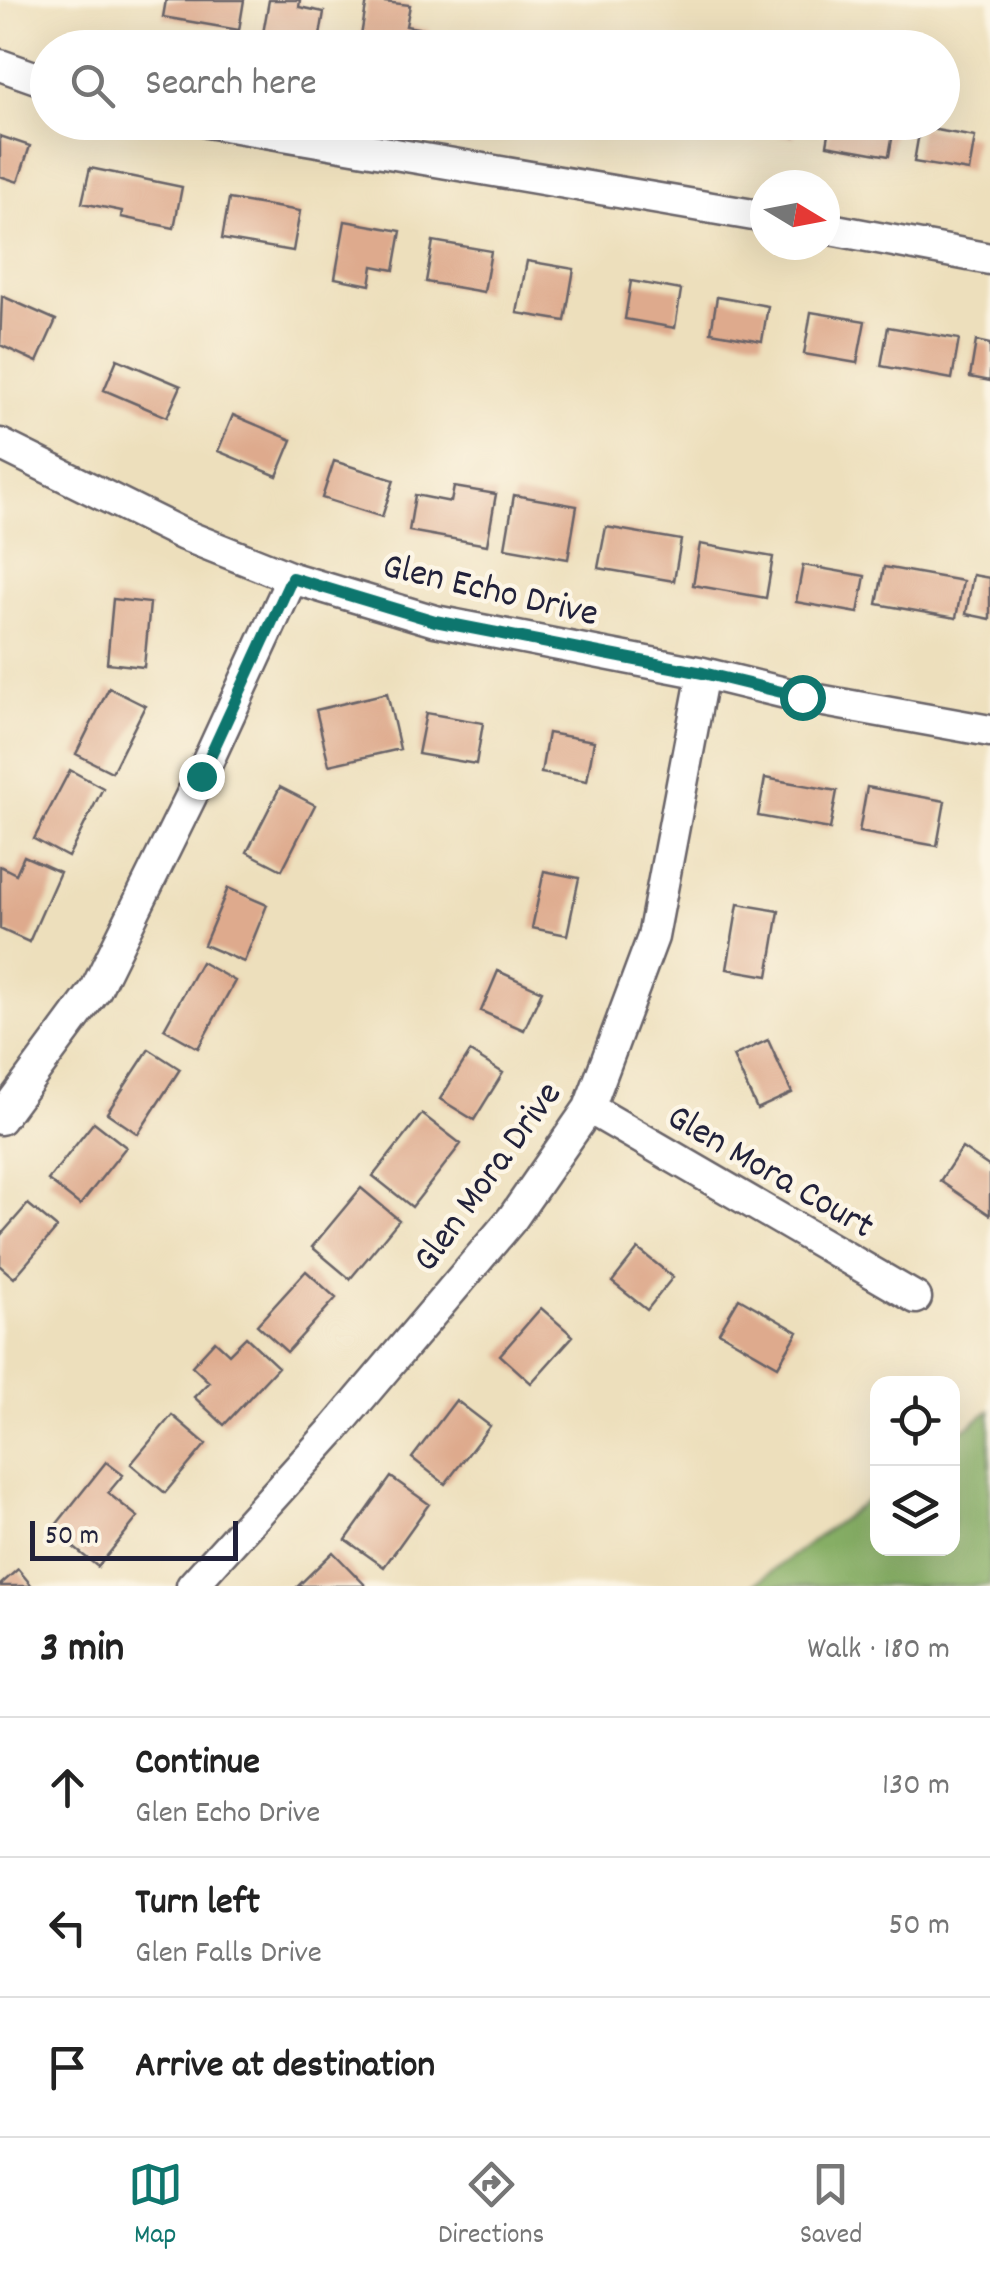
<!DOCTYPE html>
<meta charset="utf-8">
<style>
:root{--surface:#fff;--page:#f6f6f6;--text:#222;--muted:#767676;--line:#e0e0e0;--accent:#0f766e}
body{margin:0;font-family:Dekko,sans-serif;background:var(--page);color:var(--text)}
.controls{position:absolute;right:30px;bottom:30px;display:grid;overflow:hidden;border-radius:20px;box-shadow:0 10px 40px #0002}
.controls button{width:90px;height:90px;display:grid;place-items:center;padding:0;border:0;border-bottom:2px solid var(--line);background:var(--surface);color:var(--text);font:50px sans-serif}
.compass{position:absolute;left:750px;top:170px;width:90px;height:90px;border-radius:50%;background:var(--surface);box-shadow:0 10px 40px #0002;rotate:100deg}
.scale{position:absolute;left:30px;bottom:25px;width:208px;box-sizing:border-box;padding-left:10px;border:5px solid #22223b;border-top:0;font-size:28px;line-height:35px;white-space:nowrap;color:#22223b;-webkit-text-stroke:8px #fcf5e5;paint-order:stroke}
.stop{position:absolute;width:30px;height:30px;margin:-22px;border:8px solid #0f766e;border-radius:50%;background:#fff}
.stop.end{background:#0f766e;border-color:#fff;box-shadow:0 2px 10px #0008}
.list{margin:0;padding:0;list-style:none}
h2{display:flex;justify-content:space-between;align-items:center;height:130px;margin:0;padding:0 40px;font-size:42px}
h2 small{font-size:32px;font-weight:400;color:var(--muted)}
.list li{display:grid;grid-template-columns:65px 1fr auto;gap:30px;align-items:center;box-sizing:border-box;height:140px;padding:0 40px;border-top:2px solid var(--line)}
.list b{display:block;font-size:38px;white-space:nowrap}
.list p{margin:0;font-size:32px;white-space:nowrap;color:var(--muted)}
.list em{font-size:32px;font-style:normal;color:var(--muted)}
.icon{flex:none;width:55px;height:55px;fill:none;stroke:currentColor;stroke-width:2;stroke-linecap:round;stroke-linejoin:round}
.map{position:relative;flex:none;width:990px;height:1586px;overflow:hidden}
.search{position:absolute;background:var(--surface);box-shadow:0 10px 40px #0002;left:30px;right:30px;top:30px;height:110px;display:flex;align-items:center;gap:25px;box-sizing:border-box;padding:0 35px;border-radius:55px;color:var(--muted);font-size:38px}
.sheet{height:550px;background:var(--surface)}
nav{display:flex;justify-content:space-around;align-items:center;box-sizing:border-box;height:140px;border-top:2px solid var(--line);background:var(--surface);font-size:28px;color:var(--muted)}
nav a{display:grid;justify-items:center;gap:5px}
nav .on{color:var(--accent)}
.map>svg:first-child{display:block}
.forest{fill:#86ae65;stroke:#546850;stroke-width:2.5}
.building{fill:#deaa8d}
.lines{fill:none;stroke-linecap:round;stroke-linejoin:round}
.minor-casing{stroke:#696468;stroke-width:35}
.minor{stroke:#fff;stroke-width:30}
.route{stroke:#0f766e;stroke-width:12}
.labels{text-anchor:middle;stroke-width:9;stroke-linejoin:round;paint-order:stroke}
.street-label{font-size:38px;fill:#22223b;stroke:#fcf5e5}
</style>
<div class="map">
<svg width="990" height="1586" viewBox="0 0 990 1586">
<rect width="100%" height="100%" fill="#fcf5e5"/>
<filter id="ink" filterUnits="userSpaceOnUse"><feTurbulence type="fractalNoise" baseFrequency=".01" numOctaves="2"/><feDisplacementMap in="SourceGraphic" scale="20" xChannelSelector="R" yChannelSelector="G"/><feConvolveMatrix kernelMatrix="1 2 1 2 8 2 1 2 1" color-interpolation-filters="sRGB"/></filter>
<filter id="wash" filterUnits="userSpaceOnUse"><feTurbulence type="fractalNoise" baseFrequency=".0048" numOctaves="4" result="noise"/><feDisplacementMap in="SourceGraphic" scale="40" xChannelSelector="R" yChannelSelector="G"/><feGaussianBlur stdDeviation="2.25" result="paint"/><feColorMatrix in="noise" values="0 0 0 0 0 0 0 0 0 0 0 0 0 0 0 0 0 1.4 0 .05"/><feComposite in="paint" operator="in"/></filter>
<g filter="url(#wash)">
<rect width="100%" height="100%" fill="#eddfbc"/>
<!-- forest -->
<path class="forest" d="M990,1410V1586H752L877,1493L878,1548H952L953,1438Z"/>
<g id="blocks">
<!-- building -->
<path class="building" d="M166,0H244L239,30L163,17Z
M269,0H300L299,7L324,12L318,48L262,39Z
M367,0L410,5L406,26L429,30L425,48H359Z
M449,37L499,46V48H447Z
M732,122H796L794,137L731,126Z
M831,122H895L889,156L827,145Z
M920,127L975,137L969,171L914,162Z
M0,136L30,146L18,182L0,176Z
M90,168L182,187L174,228L121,217L122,211L82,203Z
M229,199L300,211L293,251L222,239Z
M345,221L401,231L394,270L373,266L370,285L335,278Z
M433,241L491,251L484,292L426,282Z
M527,261L574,269L565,321L517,313Z
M631,281L681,290L675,328L625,319Z
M2,296L56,320L37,362L0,345Z
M717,297L768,306L762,341L711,332Z
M811,312L865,321L857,363L804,354Z
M888,327L959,339L952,379L881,366Z
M976,341L990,344V381L970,377Z
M117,359L181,386L167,417L104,390Z
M233,415L292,440L277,476L218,451Z
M334,461L394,480L382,517L322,498Z
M454,487L496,494L487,545L409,531L415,495L451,502Z
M514,495L577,506L568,559L505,548Z
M606,527L681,540L674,581L598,568Z
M700,544L773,557L766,598L693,585Z
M803,565L865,576L858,613L796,602Z
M884,567L963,581L956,618L877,604Z
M973,575L990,578V619L966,614Z
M113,599L150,603L144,667L107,663Z
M109,688L145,706L112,772L76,754Z
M387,693L400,749L329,765L316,710Z
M426,713L483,723L476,764L418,754Z
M548,733L594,741L587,781L541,773Z
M70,770L103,788L68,857L34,839Z
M765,778L837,791L830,829L758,816Z
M280,787L315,805L282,870L247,852Z
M867,787L945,801L937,846L859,832Z
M24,856L60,872L29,942L0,929V866L16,874Z
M544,871L579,878L567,935L532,928Z
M228,888L267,905L244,962L204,945Z
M738,904L779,911L768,976L727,969Z
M201,962L235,981L198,1048L164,1029Z
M498,971L542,991L524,1030L481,1011Z
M768,1040L792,1093L757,1109L733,1056Z
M149,1049L180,1069L138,1134L107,1113Z
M470,1052L503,1073L474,1120L440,1099Z
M422,1114L461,1144L412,1207L373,1176Z
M94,1122L126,1147L80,1205L48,1180Z
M962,1148L990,1167V1215L940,1181Z
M361,1188L399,1220L350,1279L312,1247Z
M28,1204L57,1228L14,1278L0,1266V1236Z
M638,1249L673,1277L647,1310L612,1282Z
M306,1271L336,1298L287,1352L257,1325Z
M739,1298L798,1332L778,1366L719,1332Z
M541,1308L573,1336L531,1383L500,1355Z
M246,1337L278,1367L224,1425L194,1397L209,1382L192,1366L215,1341L229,1354Z
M456,1400L490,1426L445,1484L412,1458Z
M172,1415L206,1444L165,1493L131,1464Z
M106,1462L123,1475L108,1493L138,1517L98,1567L52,1530Z
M391,1477L429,1504L384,1567L346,1540Z
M333,1552L366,1586H298Z
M18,1569L32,1586H0V1585Z"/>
</g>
</g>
<g filter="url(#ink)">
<use href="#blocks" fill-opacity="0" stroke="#696468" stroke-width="2.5"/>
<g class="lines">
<!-- minor casing -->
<g class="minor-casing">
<path id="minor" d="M0,65L48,82
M207,122L765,217
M825,228L990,259
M0,444L184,535L292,578L435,621L703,673L802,697L990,731
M589,1108L916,1298
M0,1119L96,989L201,776L292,578
M192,1586L335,1428L512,1219L589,1108L653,937L703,673"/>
</g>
<!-- minor -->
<use href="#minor" class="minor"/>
</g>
</g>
<g class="lines" filter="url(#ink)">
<!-- route -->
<path class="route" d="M201,776L292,578L435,621L703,673L802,697"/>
</g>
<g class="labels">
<!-- street labels -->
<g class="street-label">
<text transform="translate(491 587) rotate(13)" y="13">Glen Echo Drive</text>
<text transform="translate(772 1169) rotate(30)" y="13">Glen Mora Court</text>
<text transform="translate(485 1175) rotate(-54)" y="13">Glen Mora Drive</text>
</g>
</g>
</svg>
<div class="controls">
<button><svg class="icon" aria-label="locate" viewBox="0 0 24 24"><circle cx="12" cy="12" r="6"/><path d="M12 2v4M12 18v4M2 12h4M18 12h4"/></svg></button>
<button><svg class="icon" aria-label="layers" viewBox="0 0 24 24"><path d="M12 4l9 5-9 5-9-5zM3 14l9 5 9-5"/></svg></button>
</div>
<svg class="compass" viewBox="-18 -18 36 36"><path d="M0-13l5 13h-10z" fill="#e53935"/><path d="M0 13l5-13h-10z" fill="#767676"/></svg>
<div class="scale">50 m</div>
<div class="stop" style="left:802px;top:697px"></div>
<div class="stop end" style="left:201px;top:776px"></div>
<div class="search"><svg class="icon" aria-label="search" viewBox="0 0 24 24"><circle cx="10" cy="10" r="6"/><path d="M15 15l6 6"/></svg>Search here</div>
</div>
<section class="sheet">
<h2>3 min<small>Walk · 180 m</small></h2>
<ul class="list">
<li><svg class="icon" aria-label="ahead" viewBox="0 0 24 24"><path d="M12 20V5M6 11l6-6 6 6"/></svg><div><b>Continue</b><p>Glen Echo Drive</p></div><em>130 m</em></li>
<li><svg class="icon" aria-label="left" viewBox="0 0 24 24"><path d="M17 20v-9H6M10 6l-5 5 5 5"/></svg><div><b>Turn left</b><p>Glen Falls Drive</p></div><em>50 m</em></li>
<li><svg class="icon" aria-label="arrive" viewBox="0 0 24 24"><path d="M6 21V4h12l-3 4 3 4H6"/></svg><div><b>Arrive at destination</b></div></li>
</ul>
</section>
<nav>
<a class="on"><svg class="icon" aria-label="map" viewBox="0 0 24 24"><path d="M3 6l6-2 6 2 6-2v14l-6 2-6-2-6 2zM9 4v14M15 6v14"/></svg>Map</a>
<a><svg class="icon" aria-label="directions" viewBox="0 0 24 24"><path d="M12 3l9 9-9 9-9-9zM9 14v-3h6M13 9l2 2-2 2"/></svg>Directions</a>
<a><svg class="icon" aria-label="saved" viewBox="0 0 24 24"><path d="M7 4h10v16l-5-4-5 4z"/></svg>Saved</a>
</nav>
